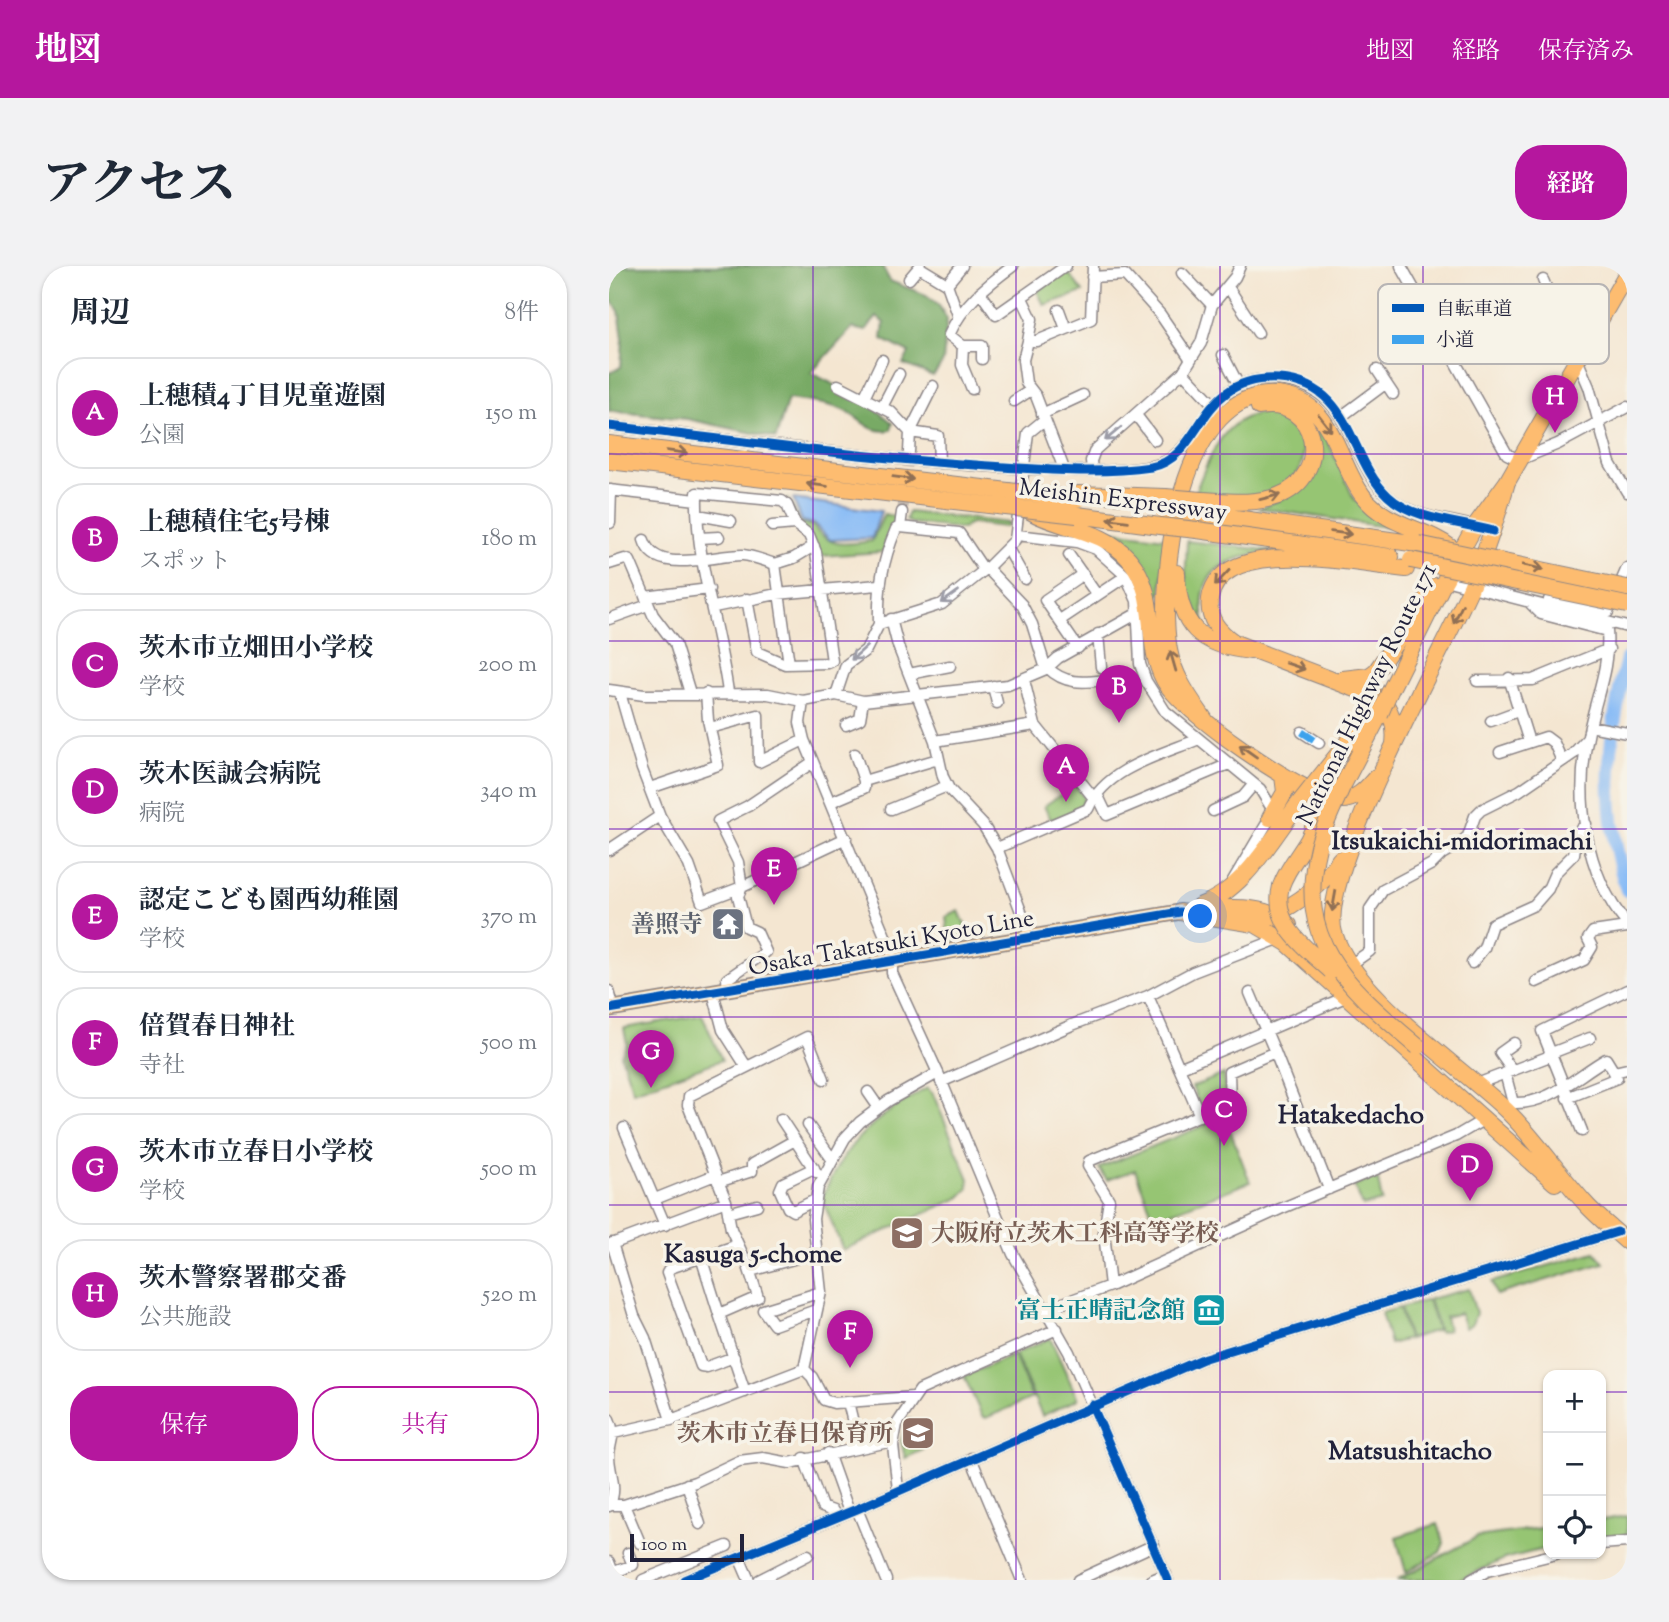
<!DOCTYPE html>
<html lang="ja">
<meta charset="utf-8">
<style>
:root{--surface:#fff;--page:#f2f2f3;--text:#1f2937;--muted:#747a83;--line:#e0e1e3;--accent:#b5179e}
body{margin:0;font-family:"Sorts Mill Goudy","Noto Serif JP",serif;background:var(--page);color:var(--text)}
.controls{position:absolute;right:21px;bottom:21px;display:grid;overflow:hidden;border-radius:14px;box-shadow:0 2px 5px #0004}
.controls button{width:63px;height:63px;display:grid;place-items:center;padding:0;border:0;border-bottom:2px solid var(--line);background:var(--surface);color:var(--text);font:35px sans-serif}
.scale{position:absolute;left:21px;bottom:18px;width:114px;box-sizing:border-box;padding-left:7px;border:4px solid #22223b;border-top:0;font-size:19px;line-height:24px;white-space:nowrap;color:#22223b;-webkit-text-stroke:5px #f7f3e8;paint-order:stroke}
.you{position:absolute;left:592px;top:651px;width:24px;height:24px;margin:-18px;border:5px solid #fff;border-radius:50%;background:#1a73e8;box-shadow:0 0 0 10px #1a73e833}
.badge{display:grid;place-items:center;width:46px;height:46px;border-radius:50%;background:var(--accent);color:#fff;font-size:23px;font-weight:700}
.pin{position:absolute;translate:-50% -58px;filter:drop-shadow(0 2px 4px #0008)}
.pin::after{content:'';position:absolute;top:37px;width:24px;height:21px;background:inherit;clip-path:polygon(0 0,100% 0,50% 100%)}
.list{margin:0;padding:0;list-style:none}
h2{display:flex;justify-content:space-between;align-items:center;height:91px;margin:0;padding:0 28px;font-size:30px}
h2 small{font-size:23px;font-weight:400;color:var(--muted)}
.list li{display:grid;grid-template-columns:46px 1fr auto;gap:21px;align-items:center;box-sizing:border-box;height:112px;margin:0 14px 14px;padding:0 14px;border:2px solid var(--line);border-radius:28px}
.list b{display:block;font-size:26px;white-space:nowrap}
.list p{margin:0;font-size:23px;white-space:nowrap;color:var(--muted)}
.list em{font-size:23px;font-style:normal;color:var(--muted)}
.actions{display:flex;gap:14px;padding:21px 28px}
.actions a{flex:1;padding:16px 0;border:2px solid var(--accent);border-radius:28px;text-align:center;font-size:24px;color:var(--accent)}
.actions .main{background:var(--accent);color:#fff}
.icon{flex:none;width:38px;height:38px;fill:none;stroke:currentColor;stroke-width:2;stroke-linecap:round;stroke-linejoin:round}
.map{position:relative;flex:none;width:1018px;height:1314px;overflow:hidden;border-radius:28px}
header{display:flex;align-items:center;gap:42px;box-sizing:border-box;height:98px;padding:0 35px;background:var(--accent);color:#fff}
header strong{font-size:33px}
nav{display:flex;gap:38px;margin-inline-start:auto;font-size:24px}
.intro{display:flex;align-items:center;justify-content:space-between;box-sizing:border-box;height:168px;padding:0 42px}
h1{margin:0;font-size:49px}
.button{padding:18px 32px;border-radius:28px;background:var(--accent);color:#fff;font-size:24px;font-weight:700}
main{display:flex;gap:42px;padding:0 42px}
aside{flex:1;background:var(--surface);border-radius:28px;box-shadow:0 2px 5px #0004}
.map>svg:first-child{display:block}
.green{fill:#96c573;stroke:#5c7457;stroke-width:2}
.forest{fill:#78aa65;stroke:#4d6650;stroke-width:2}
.water{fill:#88bbf6;stroke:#556e98;stroke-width:2}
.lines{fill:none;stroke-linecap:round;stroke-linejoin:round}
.river{stroke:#88bbf6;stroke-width:14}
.minor-tunnel{stroke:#cabfb3;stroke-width:10;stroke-dasharray:10 5;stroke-linecap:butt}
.minor-casing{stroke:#8b8486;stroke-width:13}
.major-casing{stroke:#8b8486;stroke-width:17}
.highway-casing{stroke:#8b8486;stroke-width:18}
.minor{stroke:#fff;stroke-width:10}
.major{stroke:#fdbc6f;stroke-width:14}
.highway{stroke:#fdbc6f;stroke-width:16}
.highway-bridge-casing{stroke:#8b8486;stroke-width:18;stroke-linecap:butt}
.highway-bridge{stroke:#fdbc6f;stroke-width:16}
.quiet{stroke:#3ea2ec;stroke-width:7;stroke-dasharray:14 7;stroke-linecap:butt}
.cycleway-casing{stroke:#f7f3e8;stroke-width:13}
.cycleway{stroke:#0057b8;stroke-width:9}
.oneway{stroke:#906f55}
.oneway2{stroke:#9c9ca7}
.grid{fill:none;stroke:#7b2cbf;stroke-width:2;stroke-opacity:0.55}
.labels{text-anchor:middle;stroke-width:7;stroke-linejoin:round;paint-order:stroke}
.street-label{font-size:24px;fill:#22223b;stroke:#f7f3e8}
.worship-label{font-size:24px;font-weight:bold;fill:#5b616d;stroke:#f7f3e8;text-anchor:end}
.education-label{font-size:24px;font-weight:bold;fill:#785e54;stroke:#f7f3e8;text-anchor:start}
.culture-label{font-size:24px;font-weight:bold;fill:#0d838f;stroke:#f7f3e8;text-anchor:end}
.neighbourhood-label{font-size:26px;font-weight:bold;fill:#22223b;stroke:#f7f3e8}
.key{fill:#f7f3e8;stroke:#b7b4b4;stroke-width:2}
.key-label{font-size:19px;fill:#22223b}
</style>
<header>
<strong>地図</strong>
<nav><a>地図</a><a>経路</a><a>保存済み</a></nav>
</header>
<div class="intro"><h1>アクセス</h1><a class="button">経路</a></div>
<main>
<aside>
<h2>周辺<small>8件</small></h2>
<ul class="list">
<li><span class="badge">A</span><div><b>上穂積4丁目児童遊園</b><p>公園</p></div><em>150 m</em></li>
<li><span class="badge">B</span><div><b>上穂積住宅5号棟</b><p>スポット</p></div><em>180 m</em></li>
<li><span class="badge">C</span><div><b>茨木市立畑田小学校</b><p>学校</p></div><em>200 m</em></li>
<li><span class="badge">D</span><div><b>茨木医誠会病院</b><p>病院</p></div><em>340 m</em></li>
<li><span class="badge">E</span><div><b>認定こども園西幼稚園</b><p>学校</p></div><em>370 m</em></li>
<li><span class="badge">F</span><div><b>倍賀春日神社</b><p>寺社</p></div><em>500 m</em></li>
<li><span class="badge">G</span><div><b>茨木市立春日小学校</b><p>学校</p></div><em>500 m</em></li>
<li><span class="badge">H</span><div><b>茨木警察署郡交番</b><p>公共施設</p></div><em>520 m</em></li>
</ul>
<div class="actions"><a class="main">保存</a><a>共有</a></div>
</aside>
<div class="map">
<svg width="1018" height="1314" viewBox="0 0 1018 1314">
<rect width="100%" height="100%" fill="#f7f3e8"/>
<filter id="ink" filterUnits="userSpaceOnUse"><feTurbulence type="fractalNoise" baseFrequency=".0143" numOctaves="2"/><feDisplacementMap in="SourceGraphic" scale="14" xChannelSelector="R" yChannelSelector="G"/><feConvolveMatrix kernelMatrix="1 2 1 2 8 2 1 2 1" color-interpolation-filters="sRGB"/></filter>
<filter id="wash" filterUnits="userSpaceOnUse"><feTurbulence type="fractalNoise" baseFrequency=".00686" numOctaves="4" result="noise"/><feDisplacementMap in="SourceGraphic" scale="28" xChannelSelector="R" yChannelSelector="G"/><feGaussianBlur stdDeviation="1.57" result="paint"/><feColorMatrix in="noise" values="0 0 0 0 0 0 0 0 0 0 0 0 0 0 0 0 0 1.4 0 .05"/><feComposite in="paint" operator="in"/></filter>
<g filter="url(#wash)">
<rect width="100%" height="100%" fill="#f4e6d1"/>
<!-- green -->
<path class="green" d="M458,5L474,26L435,39L428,25Z
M662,146C711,163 701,217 658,229C641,234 605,228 586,227C601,189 615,147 662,146Z
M699,147L712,160L745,233L777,261L651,242C679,231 722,213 709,174C707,166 699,158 695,151Z
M178,232L191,257L204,260C221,282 234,279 263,275L275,248L287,251L274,286L211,290L189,257Z
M300,246L400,257L396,261L361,257L354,263L302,257L297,254Z
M490,263L557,272L552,326L548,334C540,300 522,279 490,263Z
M578,275L666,285C617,291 584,303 596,360L576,321Z
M466,519L475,532L472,542L442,554L435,540Z
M350,645L362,672L340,676L337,651Z
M93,749L113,794L24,825L12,789L18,778L15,762Z
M615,808L616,833L595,842L590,838L583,821Z
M318,822L324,828L360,913L359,923L350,932L234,984L213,933C236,874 265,853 318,822Z
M616,851L641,916L545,953L526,904L498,914L490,902Z
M764,912L769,914L773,935L754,940L745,920Z
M986,986L995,997L887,1029L883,1016Z
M860,1023L867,1047L863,1058L856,1062L851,1047L836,1051L839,1064L830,1066L820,1033Z
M819,1034L828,1064L800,1073L791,1042Z
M790,1042L799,1073L781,1078L772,1047Z
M441,1072L469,1133L433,1150L406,1088Z
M405,1089L423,1132L377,1152L373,1150L355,1110Z
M298,1153H301L314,1184L296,1192L292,1175Z
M1018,1250V1270L992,1272V1254Z
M829,1258L835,1277L831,1286L797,1306L787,1271Z
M939,1261V1282L895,1293L850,1314H788L868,1271Z"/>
<!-- forest -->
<path class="forest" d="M1,0H273L281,15L317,29L329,38L338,53L334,96L324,110L294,98L300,87L273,73L275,57L268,51L256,65L243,62L202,107L254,133L284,157L282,164C260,168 255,155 238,146C221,137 198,136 179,133L167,172L78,153L0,145V107L12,101L14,72L10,45L0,32Z"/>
<!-- water -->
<path class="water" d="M184,233L272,245L263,272L221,274L205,258L193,255Z"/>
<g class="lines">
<!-- river -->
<path class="river" d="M1018,393C998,474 992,542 1018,624"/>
</g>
</g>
<g filter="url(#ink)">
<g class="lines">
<!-- minor-tunnel -->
<path class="minor-tunnel" d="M293,246L300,186"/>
<!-- minor casing -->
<g class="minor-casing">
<path id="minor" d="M792,0L898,188L910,194L949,178L1018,141
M310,1L338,18L349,49
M573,7L603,39
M483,11L516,9L551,48L581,92
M300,13L311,0
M934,14L980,121L1001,197L1018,226
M338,18L353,0
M619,21L649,67
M371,26L387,49L457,0
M413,32L423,53L419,75H428L482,53L484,0
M450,44L457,63
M419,75L414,94L417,117L427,130L455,203
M354,80L353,99L363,123
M614,89L630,120
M373,93V80H354L340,69C353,39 378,19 404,0
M768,104L784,128
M574,106L604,138
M229,119L282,146L301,166L300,186
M324,120L301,166L329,170L330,197
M256,130L273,94
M405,135L422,124
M273,141L290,108
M433,148L474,129
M527,149L546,174
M733,150L776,118
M0,160C125,174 248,191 374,200C421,203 498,209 543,200C596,190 590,105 671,114C747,122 736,193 781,232C804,252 842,253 871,262
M483,203L482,195L486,184L574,106L592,77L603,39L626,11L631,0
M0,224L88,234
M89,249L122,255
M1,257L2,224
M163,260L186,258
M291,261L293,246
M408,269L468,276L487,283L517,310L528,335L531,398L537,415L556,445L651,523L662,541L661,552L623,616
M90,272L110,271
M35,274C46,311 106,288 134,289C144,290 156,295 166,298
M399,283L416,313
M460,289L488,329
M0,298L16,293L21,295L44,349L66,378L81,427
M378,302L413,339L423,358L437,403
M836,314L1018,361
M36,331L100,323
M940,334L999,346L1018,302
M920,336L932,348L998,365C1001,400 987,431 980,465C965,529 975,607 1018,658
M105,341L168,328L269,319
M0,353L39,339
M282,353L289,380L326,475L334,511L340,523L374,559L388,582L422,672
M451,354L517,310
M270,358C269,323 273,296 287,263L291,261L350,267L375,304
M489,368L492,401
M469,382L436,334L474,308
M180,398L166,298L185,292L205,280
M439,402C462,425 489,412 518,413
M300,408L341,400
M900,412L920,476
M415,414L426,459
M868,415L924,414L1000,383
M384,420L388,437
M0,424L35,429L159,428L194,435L227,429L254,435L399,419L437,403L449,392L529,347
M119,426C110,360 86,294 88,227L173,235L178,239L186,258L200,269L207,286L223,395L219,397L176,398L148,386L138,333
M227,429L237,399L257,384L270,358L333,338L378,302L406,274L419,167L435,154
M194,435L191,457L195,474L283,687V707L329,807L404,988L460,1086L559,1314
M882,455L909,445
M237,459L251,453L254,435
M981,460L1018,467
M101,462L149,449L150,496L195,474
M693,466L710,477
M326,475L426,459L484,531
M891,486L937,471L945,477L953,495
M246,488L255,515
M204,496L139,540L109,555L129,596L133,621L237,572
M41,522L109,499L99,454L97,427
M488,528L498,549L620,498
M222,536L255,522V515L329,493
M282,543L338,520
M604,545L634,531L645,518
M51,550L80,599L93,636L133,621
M388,582L479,543C497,502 551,489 590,473
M0,584L51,550L33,503L11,427
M863,697L875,682L883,658L925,639L939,623L946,607L965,588L968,567L977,558
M741,699L761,685V643L774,624L823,598L833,588L850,578L859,570L866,550L872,544L910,525L964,488L978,473
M927,716L975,694L983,681L979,673L984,666L1018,661
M119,724L118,713L157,686L148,666L137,661L129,630L133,621
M0,725L5,743
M104,726L114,764L137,800
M641,727L666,786
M940,788L981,772
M570,802L739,730
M903,804L891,787L905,777
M896,807L904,837
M332,816L463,759L539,730
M868,818L941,790
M259,826L270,842
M958,832L1008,812L1005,806
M897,844L904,837C940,839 967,810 997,793L1005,806L1018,803
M591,850L539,730L584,706L672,672
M172,853L207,906
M199,859L223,893
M15,862L56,959
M973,865L933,765L1018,724
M205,902L174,917L171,924L179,942L184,945L206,934
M109,916L143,905V898L186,874
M46,933L106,909
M119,947L148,939
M3,977L25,1050L36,1072L62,1154
M0,979L117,935
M206,987L145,1004L139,1000L122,963L117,935L79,839L80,830L198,771L215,813
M92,991L110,1048
M501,1020L495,967L500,934L479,900L480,895L621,837L620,806L666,786L720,923
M207,1044L165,1059L154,1044L212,1026
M435,1044L501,1020L671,943L847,870L876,853
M125,1091L98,1101L92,1100L58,1007L61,1002L129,979
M195,1103L212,1026L204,953L209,921L236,872L251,856L279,835L329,807
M195,1103L203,1111L215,1134L225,1137L304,1131
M136,1126L110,1048L149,1031L139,1000
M239,1136L250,1181
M0,1153C8,1172 0,1174 0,1191C1,1210 9,1222 0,1240
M0,1168L62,1154L195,1103
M219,1187L240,1246
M195,1192L213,1241L224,1245L227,1252
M362,1192L413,1314
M78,1218L91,1258
M289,1224L284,1179L288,1158L311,1124L448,1063
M1,1239H15L86,1216L130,1195L154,1192L181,1197L284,1175
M15,1239L31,1277
M248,1243L277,1314
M992,1278L1018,1276
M130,1291L140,1314
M0,1296L7,1314
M0,1308L24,1299L19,1287
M34,1314L118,1280
M75,1314L248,1243L596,1092L1008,966
M150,1314L199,1289
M469,1314L545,1279
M543,1314L557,1308
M862,1314L878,1305L947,1288"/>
</g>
<!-- major casing -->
<g class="major-casing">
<path id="major" d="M0,743L571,646"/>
</g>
<!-- highway casing -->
<g class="highway-casing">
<path id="highway" d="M0,178L399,225
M0,195L397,241
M898,216C888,251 877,286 862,321C834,385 708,609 725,667C744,729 849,798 897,844C926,872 948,906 975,936C988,951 1004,963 1018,976
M469,228L556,231
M593,234C617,235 645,239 669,230C724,209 709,130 650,141
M417,243C451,264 492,261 520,293C551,329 534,375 555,414C571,445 693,529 728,534C746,536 757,523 767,511
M591,247L809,278
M468,249L551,260
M588,264L782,291
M568,307C569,360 592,380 642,385
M734,413L760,410L767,405L826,320
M780,427L836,314L866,260L898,216L1018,7
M596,454C581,432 565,411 560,384C548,315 570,112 675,130C726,139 728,196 754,230C778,261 816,261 844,283
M785,478C787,461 784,447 773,433L626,377C610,366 598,353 601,333C611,267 752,299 797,303
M710,512L765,443
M733,521L771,448
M661,552L676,526L674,510
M672,620C686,580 727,565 690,521
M590,640C634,625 660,577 687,541
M602,643C629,641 658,640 680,659
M571,646L646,658L678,677L946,917
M661,651C689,637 714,620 731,593"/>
</g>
<!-- minor -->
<use href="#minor" class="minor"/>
<!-- major -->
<use href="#major" class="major"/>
<!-- highway -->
<use href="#highway" class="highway"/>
<!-- highway-bridge casing -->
<g class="highway-bridge-casing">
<path id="highway-bridge" d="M399,225L468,233
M556,231L593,234
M397,241L468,249
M553,243L591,247
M551,260L588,264
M809,278L1018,322
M802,294L1018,339
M771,448L780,427
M733,521C725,540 714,561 709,581C685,680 742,723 809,781
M687,541L710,512
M672,620C662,659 697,682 722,705"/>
</g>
<!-- highway-bridge -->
<use href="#highway-bridge" class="highway-bridge"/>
<!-- quiet -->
<path class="quiet" d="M693,466L710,477
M727,481L728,482"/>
<!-- cycleway casing -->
<g class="cycleway-casing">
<path id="cycleway" d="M0,160C123,174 244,191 367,199C422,203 488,209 542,201C596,191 587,108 670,113C744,118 738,191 779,230C804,254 852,256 884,265
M0,743L571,646
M483,1139L559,1314
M75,1314L248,1243L596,1092L1008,966"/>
</g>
<!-- cycleway -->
<use href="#cycleway" class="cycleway"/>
</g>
<!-- one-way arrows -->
<defs><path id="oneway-shaft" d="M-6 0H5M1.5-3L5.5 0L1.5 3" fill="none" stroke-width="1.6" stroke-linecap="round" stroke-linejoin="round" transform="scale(1.75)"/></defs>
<g class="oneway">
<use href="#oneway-shaft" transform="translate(716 157) rotate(52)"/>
<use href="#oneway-shaft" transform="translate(68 186) rotate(7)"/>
<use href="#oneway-shaft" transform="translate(294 212) rotate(7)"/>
<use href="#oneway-shaft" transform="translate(208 219) rotate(-173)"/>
<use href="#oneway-shaft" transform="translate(661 231) rotate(-14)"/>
<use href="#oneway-shaft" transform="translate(509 254) rotate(-173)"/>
<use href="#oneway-shaft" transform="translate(732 267) rotate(8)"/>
<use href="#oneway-shaft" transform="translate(924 301) rotate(12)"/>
<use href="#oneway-shaft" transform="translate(613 312) rotate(133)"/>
<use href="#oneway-shaft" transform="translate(849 348) rotate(115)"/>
<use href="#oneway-shaft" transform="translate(564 395) rotate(-106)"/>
<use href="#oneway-shaft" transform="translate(686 400) rotate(19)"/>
<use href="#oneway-shaft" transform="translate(639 485) rotate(-145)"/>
<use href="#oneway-shaft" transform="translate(725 635) rotate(100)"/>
</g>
<g class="oneway2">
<use href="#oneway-shaft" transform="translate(504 168) rotate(140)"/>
<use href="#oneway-shaft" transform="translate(341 331) rotate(144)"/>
<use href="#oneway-shaft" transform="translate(250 387) rotate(138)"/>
</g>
</g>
<!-- grid -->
<path class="grid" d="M204,0V1314M407,0V1314M611,0V1314M814,0V1314M0,188H1018M0,375H1018M0,563H1018M0,751H1018M0,939H1018M0,1126H939M992,1126H1018"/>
<!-- icons -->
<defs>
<g id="temple-square" transform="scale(1.75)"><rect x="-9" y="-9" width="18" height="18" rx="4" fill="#6b7280" stroke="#f7f3e8"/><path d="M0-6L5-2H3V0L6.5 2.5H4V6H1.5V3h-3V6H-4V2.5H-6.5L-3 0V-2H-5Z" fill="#fff"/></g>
<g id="school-square" transform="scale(1.75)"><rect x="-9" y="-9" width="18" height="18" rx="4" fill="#8d6e63" stroke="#f7f3e8"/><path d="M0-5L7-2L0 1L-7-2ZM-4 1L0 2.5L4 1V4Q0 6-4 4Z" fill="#fff"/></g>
<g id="museum-square" transform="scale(1.75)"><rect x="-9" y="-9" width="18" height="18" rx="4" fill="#0f9aa8" stroke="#f7f3e8"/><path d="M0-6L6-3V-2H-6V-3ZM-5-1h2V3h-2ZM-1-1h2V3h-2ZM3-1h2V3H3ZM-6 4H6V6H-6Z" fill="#fff"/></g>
</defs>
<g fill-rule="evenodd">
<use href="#temple-square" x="119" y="658"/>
<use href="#school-square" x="298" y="967"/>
<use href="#museum-square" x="600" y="1044"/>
<use href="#school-square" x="309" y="1167"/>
</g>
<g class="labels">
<!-- street labels -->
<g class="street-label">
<text transform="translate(514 233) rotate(7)" y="8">Meishin Expressway</text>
<text transform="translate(757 428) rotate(-64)" y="8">National Highway Route 171</text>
<text transform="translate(282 676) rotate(-10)" y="8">Osaka Takatsuki Kyoto Line</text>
</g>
<!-- worship labels -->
<g class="worship-label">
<text x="94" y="666">善照寺</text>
</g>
<!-- education labels -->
<g class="education-label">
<text x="322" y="975">大阪府立茨木工科高等学校</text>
<text x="284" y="1175" text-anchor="end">茨木市立春日保育所</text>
</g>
<!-- culture labels -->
<g class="culture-label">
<text x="576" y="1052">富士正晴記念館</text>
</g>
<!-- neighbourhood labels -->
<g class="neighbourhood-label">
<text x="853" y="583">Itsukaichi-midorimachi</text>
<text x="742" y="857">Hatakedacho</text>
<text x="144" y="996">Kasuga 5-chome</text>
<text x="801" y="1193">Matsushitacho</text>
</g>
</g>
<!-- legend -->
<rect x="769" y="18" width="231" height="80" rx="10" class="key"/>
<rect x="783" y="38" width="32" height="8" fill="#0057b8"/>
<rect x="783" y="69" width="32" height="9" fill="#3ea2ec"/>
<g class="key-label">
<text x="827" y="49">自転車道</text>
<text x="827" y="80">小道</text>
</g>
</svg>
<div class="controls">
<button>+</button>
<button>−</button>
<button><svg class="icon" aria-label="locate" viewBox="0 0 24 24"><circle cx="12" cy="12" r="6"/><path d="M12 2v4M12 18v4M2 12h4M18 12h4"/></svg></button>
</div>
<div class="scale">100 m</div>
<div class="you"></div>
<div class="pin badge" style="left:457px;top:536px">A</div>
<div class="pin badge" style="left:510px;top:457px">B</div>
<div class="pin badge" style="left:615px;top:880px">C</div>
<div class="pin badge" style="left:861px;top:935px">D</div>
<div class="pin badge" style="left:165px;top:639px">E</div>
<div class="pin badge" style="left:241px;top:1102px">F</div>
<div class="pin badge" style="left:42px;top:822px">G</div>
<div class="pin badge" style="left:946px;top:167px">H</div>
</div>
</main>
